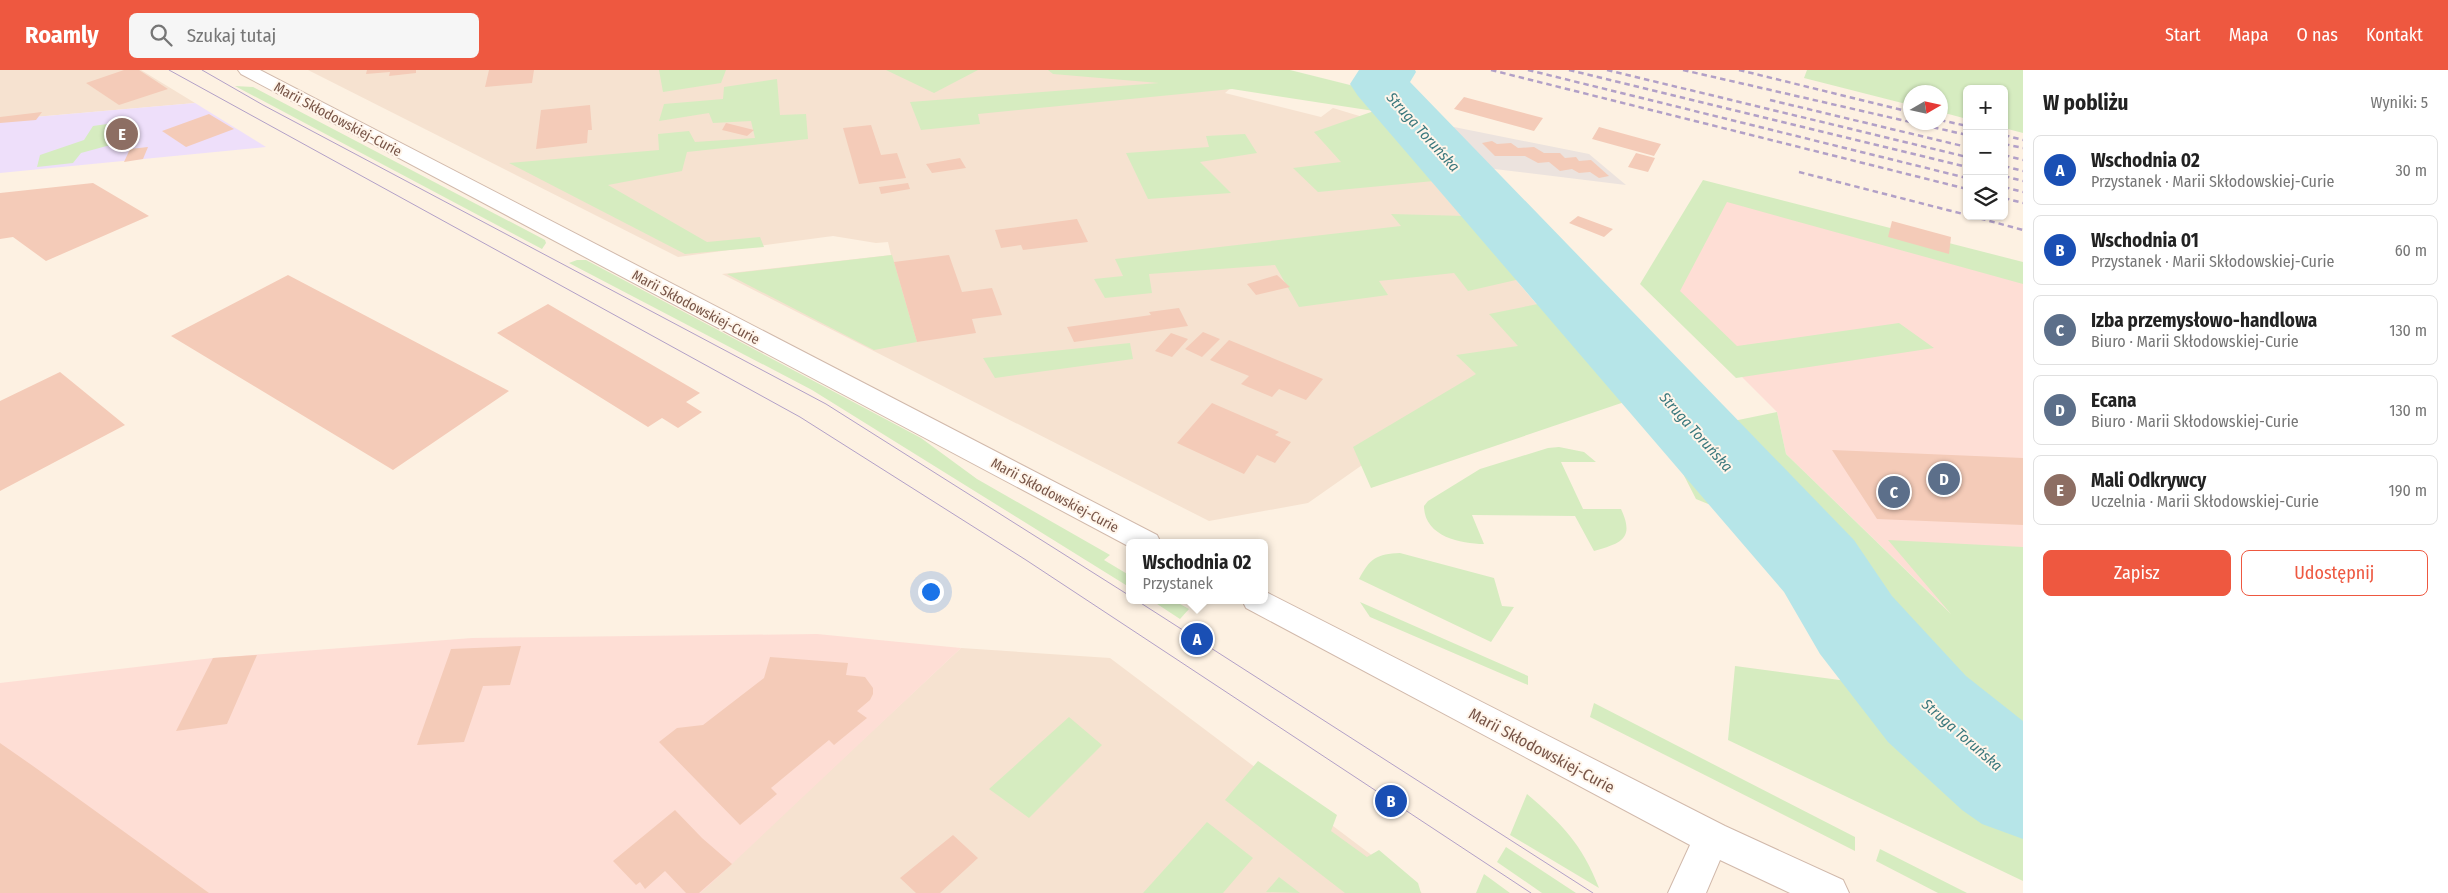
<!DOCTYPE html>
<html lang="pl">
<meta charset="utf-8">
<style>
:root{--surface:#fff;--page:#f6f6f6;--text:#222;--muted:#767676;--line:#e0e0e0;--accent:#ee5840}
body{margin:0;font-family:"Fira Sans Condensed",sans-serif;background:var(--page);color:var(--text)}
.controls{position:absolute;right:15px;top:15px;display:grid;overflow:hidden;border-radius:8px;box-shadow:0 1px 4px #0004}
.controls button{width:45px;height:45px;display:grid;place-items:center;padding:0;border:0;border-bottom:1px solid var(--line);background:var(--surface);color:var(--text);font:25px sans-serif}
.compass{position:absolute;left:1903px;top:15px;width:45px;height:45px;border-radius:50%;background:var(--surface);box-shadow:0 1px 4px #0004;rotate:81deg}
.you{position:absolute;left:930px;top:521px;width:18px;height:18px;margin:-12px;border:4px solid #fff;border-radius:50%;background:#1a73e8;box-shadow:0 0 0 8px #1a73e833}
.badge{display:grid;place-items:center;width:32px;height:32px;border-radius:50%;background:var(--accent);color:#fff;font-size:16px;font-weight:700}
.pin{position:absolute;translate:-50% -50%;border:2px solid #fff;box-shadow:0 1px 5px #0006}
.popup{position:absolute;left:1126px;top:469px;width:142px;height:65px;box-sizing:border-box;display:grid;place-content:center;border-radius:8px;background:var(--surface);filter:drop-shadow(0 1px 4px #0005);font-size:16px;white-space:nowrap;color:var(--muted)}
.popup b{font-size:19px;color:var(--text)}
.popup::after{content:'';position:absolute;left:50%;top:100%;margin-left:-10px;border:10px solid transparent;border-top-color:var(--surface)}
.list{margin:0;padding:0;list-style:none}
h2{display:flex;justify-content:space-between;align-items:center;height:65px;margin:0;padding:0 20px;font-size:21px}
h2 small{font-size:16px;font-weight:400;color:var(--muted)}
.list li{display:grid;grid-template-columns:32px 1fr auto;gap:15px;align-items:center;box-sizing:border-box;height:70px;margin:0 10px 10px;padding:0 10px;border:1px solid var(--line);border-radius:8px}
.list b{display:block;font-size:19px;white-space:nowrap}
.list p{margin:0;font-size:16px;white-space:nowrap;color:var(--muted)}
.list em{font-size:16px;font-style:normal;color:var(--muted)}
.actions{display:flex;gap:10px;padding:15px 20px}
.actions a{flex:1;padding:11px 0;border:1px solid var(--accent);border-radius:8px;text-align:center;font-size:18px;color:var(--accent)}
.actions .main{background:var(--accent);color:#fff}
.icon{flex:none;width:28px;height:28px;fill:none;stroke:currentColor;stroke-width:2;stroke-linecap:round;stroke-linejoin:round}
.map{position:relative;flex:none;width:2023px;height:823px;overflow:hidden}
header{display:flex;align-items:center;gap:30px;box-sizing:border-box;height:70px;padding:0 25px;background:var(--accent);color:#fff}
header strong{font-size:24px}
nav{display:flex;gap:28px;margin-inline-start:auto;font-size:18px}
.search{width:350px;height:45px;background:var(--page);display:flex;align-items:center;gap:12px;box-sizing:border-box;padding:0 18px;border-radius:8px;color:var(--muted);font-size:19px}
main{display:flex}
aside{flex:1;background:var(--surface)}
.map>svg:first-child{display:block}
.residential{fill:#f6e2d0}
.commercial{fill:#feded5}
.industrial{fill:#ece3de}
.education{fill:#eedffa}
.green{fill:#d6ecc0}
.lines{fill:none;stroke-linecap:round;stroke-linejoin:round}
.river{fill:#b6e5e8;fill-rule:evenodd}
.building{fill:#f4cbb8}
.minor-casing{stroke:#d1b9ab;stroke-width:2}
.minor{fill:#fff;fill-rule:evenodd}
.tram{stroke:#b2a0c7;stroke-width:1}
.rail{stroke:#b2a0c7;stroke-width:2.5;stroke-dasharray:5.5 4;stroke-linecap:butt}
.labels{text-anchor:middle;stroke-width:4;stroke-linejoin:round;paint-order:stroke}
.street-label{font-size:14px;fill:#775447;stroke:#fff5ea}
.water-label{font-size:15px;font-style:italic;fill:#3a787d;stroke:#fff5ea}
.near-street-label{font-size:16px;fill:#775447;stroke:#fff5ea}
</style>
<header>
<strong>Roamly</strong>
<div class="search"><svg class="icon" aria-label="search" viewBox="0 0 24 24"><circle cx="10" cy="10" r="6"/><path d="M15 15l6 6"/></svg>Szukaj tutaj</div>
<nav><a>Start</a><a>Mapa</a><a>O nas</a><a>Kontakt</a></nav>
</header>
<main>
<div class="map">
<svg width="2023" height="823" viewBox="0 0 2023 823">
<rect width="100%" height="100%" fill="#fdf1e2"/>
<!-- residential -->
<path class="residential" d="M0,0H141L195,33L0,50Z
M308,0H1185L1235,14L1225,23L1321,47L1333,38L1389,55L1423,101L1609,319L1375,386L1308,433L1209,451L722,204L891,185L888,172L876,173L833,166L678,187Z
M961,578L1110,588L1422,823H699Z"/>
<!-- commercial -->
<path class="commercial" d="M1702,120L2023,205V566L1968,560L1786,384L1777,342L1708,273L1660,209Z
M817,564L961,578L701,823H0V613L213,588L472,568Z"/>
<!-- industrial -->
<path class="industrial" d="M1444,55L1589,84L1626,115L1486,98Z"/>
<!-- education -->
<path class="education" d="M195,33L266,77L0,103V50Z"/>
<!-- green -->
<path class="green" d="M659,0H726L721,13L663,22Z
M886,0H978L934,23Z
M1048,0H1290L1378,22L1648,324L1371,418L1353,377L1476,304L1456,285L1518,276L1489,244L1543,233L1516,210L1468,221L1454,203L1379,211L1388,225L1299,237L1275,195L1149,204L1152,223L1105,228L1094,209L1123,206L1115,189L1401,156L1391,144L1465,146L1434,111L1318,122L1293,98L1341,92L1314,62L1374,41L1232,19L978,44L980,54L921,60L910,32L1159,13L1053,4Z
M1807,0H2023V63L2004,58V19H1967V49L1941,42L1940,22H1910V35L1804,8Z
M777,9L780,45L806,44L808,69L687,82L682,101L608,115L707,172L760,167L764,177L685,184L509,93L659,80L658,64L689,61L695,72L755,68L751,51L713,53L709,43L659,51L664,34L723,29L724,17Z
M235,16L253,17L545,170L546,173L542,179Z
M128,51L136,68L81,83L73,93L37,97L40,85L84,70L93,56Z
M1245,64L1257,83L1200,92L1231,123L1148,129L1126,83L1209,77L1206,66Z
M1703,110L2023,192V214L1727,132L1680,221L1737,276L1899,253L1934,278L1736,308L1640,214Z
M892,185L917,272L874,280L727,204Z
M577,190H586L921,368L977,409L1110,485L1104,490L1129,505V517L812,320L569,193Z
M1130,273L1133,289L995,308L983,288Z
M1777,342L1786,384L1951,544L1888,470L2023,477V811L1728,670L1735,596L1862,613L1780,473L1747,450L1696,429L1675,388V363Z
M1559,377L1584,382L1596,392H1561L1583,439H1621C1635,469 1621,473 1594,481L1575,446L1472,445L1484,474C1460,474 1424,466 1424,436L1428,431L1480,399L1548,378Z
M1400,483L1494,508L1502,536L1514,537L1491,572L1359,509C1370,488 1377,484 1400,483Z
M1151,530H1173L1189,539L1180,549Z
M1360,532L1528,606V615L1370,547Z
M1594,633L1855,767V781L1590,647Z
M1069,647L1102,675L1029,748L989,719Z
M1258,691L1337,745L1331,761L1367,787L1379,780L1418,813L1421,823H1345L1225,730Z
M1527,724C1562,754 1582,774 1599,818L1510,765Z
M1207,752L1253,788L1223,823H1143Z
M1506,777L1576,823H1542L1497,792Z
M1880,779L1967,823H1938L1876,791Z
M1484,804L1510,823H1476Z
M1279,807L1300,823L1266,822Z"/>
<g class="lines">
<!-- river -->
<path class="river" d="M1359,0H1415L1416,2L1410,12L1854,470L1892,526L1966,606L2023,651V769L1982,754L1962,740L1888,672L1820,584L1784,522L1358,26L1350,14Z"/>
</g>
<!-- building -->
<path class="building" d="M124,0H139L168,19L119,35L86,13Z
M367,0H416V3L389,6L390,2L366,4Z
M489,0H534L532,13L485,17Z
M1464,27L1543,48L1534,61L1454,39Z
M590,35L592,60H588L587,73L536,79L541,40Z
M42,42L36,50L0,53V47Z
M209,44L234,59L186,77L162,61Z
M726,53L754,60L747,66L722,60Z
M871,55L881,85L897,83L906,108L859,114L843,58Z
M1599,57L1661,74L1654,86L1592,69Z
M1492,71L1497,74L1511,73L1518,78L1534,77L1544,83H1560L1565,88L1576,87L1579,91L1591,90L1609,106L1599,108L1590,102L1579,103L1572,99L1560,101L1549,92L1538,93L1525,86H1495L1482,73Z
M148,77L143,89L124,92L130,79Z
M1636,83L1655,88L1648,102L1628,97Z
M960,88L966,98L932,103L926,94Z
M93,113L149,146L46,191L13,167L0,169V123Z
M908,113L910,119L881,124L879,117Z
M1578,146L1613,159L1604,167L1569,153Z
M1077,149L1088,172L1023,180L1021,175L1001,178L995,160Z
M1892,151L1951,167L1949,184L1888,167Z
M949,185L962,222L992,218L1002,245L972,249L976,263L917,272L894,192Z
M288,205L509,321L393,400L171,266Z
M1277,205L1290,217L1256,225L1247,214Z
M548,234L700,323L686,332L702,342L678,358L662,348L648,357L497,263Z
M1179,238L1188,256L1074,272L1067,257L1151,245L1149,242Z
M1203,262L1220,269L1202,287L1185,279Z
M1171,263L1188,269L1172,287L1155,281Z
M1229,270L1323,309L1306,330L1279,319L1272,327L1241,314L1249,306L1210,290Z
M60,302L125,355L0,421V331Z
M1212,333L1279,362L1275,365L1291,372L1275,393L1257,385L1244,404L1177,373Z
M1832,380L2023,388V455L1877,449Z
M521,576L510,615L483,616L464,672L417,675L451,579Z
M257,585L227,654L176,661L213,588Z
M770,587L848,593L846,605L865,607L873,618V624L870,630L857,641L867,648L834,675L829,670L771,718L777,724L740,755L659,672L677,658L703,655L764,608Z
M0,673L33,696L209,823H0Z
M675,740L702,768L732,794L699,823H686L665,801L645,819L640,812L636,815L613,791Z
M953,765L978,788L940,823H916L900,808Z"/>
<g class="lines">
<!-- minor casing -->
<g class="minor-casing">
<path id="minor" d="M238,0H260L1157,465L1161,473H1130V477L241,4Z
M1264,521L1725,756L1843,810L1849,823H1790L1720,790L1706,823H1668L1690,775L1246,538L1242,530H1264Z"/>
</g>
<!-- minor -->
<use href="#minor" class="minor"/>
<!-- tram -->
<path class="tram" d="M169,0L800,347L1026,490L1531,823
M202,0L263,35L826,334L1130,526
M1136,530L1593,823"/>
<!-- rail -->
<path class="rail" d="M1491,0L1967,119
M1528,0L1967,108
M1569,0L1967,97
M1607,0L1967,87
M1683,0L1967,65
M1739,0L1910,42
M1770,30L1967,77
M1940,50L1967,56
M2004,65L2023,70
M2004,74L2023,78
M2004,85L2023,90
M2004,96L2023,101
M1799,102L1967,145
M2004,106L2023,111
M2004,117L2023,122
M2004,128L2023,133
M1971,146L2023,160"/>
</g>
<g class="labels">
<!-- street labels -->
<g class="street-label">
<text transform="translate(338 49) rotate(28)" y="5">Marii Skłodowskiej-Curie</text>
<text transform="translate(696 237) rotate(28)" y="5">Marii Skłodowskiej-Curie</text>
<text transform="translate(1055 425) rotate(28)" y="5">Marii Skłodowskiej-Curie</text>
</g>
<!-- water labels -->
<g class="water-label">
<text transform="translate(1423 62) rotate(48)" y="5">Struga Toruńska</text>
<text transform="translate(1696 362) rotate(48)" y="5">Struga Toruńska</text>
<text transform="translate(1962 665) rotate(41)" y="5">Struga Toruńska</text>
</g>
<!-- near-street labels -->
<g class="near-street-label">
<text transform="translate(1542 680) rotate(28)" y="6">Marii Skłodowskiej-Curie</text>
</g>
</g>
</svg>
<div class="controls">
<button>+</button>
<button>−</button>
<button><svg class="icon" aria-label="layers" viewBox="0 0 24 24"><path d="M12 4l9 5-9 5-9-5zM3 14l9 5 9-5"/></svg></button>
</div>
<svg class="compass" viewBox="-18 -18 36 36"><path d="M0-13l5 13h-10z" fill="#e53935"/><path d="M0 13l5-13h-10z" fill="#767676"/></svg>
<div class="you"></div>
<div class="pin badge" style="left:1197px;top:569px;background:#1a4fb4">A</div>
<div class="popup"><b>Wschodnia 02</b>Przystanek</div>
<div class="pin badge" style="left:1391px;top:731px;background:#1a4fb4">B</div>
<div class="pin badge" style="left:1894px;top:422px;background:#5c6f8a">C</div>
<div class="pin badge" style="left:1944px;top:409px;background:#5c6f8a">D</div>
<div class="pin badge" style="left:122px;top:64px;background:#8d6e63">E</div>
</div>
<aside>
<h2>W pobliżu<small>Wyniki: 5</small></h2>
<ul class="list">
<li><span class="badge" style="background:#1a4fb4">A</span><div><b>Wschodnia 02</b><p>Przystanek · Marii Skłodowskiej-Curie</p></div><em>30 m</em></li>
<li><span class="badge" style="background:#1a4fb4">B</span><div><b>Wschodnia 01</b><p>Przystanek · Marii Skłodowskiej-Curie</p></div><em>60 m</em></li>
<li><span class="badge" style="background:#5c6f8a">C</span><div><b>Izba przemysłowo-handlowa</b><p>Biuro · Marii Skłodowskiej-Curie</p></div><em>130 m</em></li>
<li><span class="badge" style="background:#5c6f8a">D</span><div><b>Ecana</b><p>Biuro · Marii Skłodowskiej-Curie</p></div><em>130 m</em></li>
<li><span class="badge" style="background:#8d6e63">E</span><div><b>Mali Odkrywcy</b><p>Uczelnia · Marii Skłodowskiej-Curie</p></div><em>190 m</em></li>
</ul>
<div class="actions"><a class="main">Zapisz</a><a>Udostępnij</a></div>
</aside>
</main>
